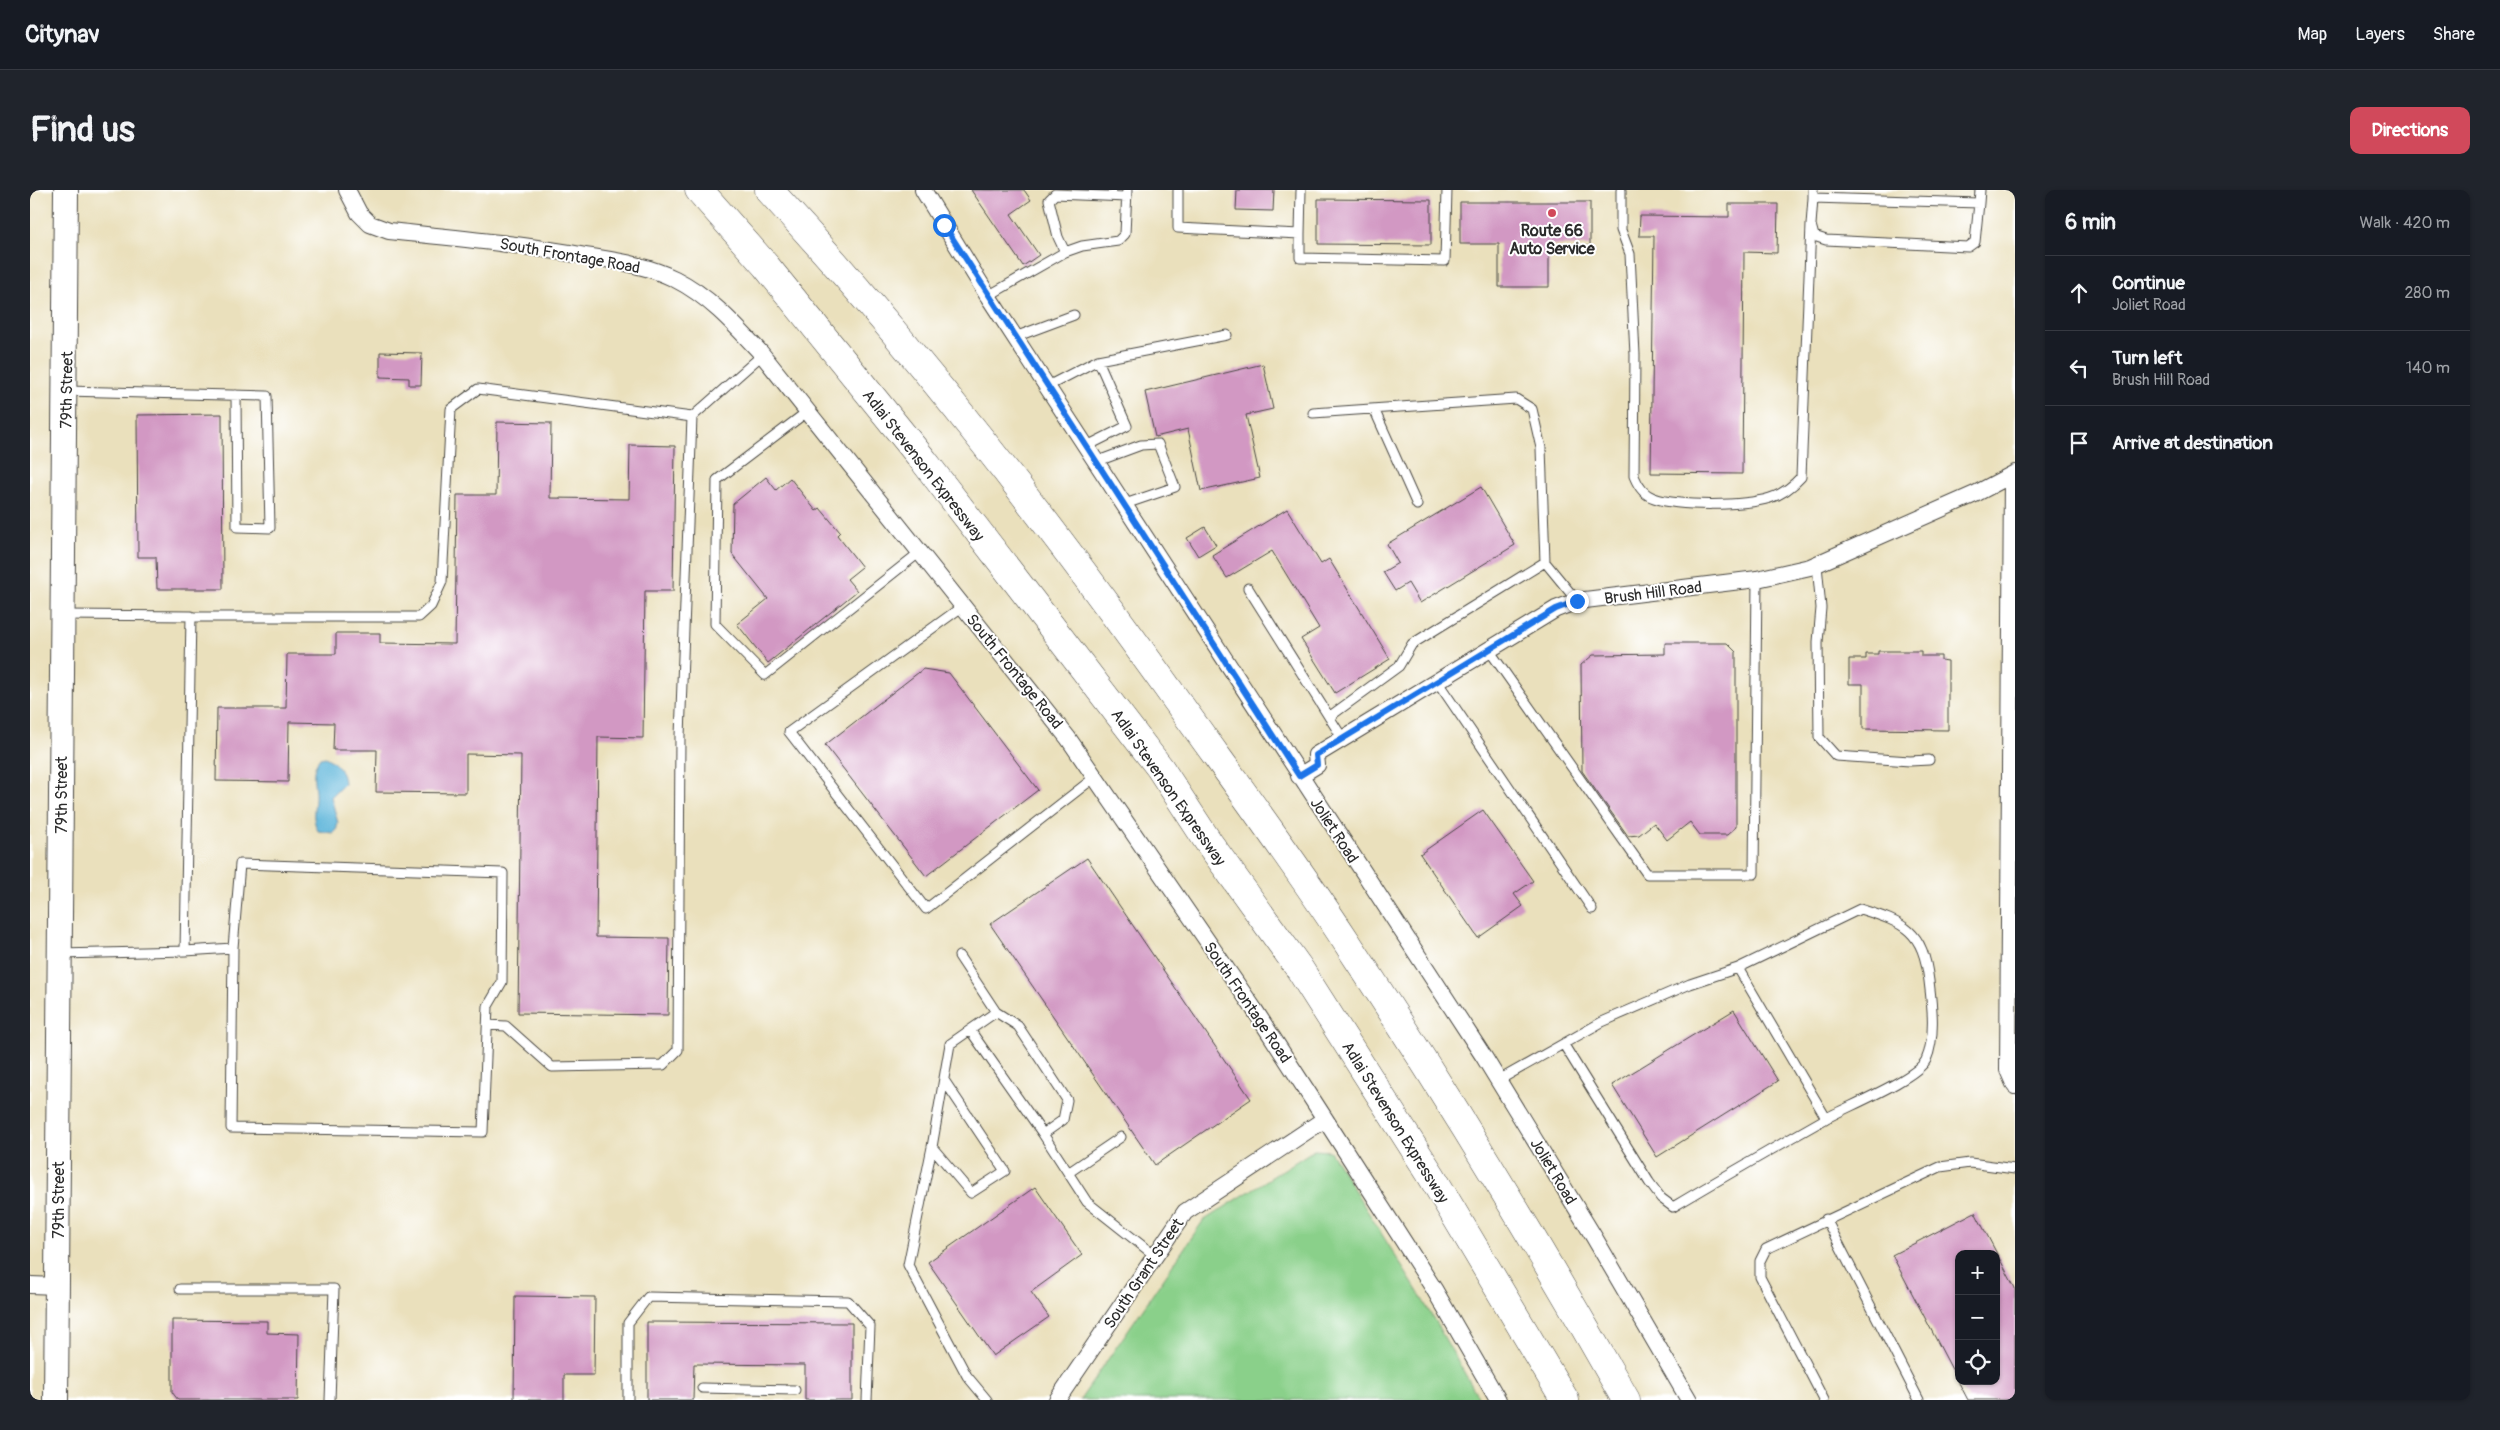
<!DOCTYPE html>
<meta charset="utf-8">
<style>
:root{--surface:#171b24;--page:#20242c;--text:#f1f3f6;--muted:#9ea1a6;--line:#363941;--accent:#d1495b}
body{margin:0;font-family:Pangolin,sans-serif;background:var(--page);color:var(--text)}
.controls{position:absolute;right:15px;bottom:15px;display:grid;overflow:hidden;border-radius:10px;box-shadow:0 1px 4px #0004}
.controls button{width:45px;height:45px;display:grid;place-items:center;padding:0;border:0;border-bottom:1px solid var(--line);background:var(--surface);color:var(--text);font:25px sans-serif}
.stop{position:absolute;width:15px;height:15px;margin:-11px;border:4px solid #1a73e8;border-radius:50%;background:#fff}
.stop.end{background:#1a73e8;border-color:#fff;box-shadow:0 1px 5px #0008}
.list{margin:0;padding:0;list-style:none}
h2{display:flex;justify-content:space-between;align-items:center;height:65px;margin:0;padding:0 20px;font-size:21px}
h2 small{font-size:16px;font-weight:400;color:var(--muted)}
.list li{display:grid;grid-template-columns:32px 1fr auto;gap:15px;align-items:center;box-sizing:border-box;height:75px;padding:0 20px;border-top:1px solid var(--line)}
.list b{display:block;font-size:19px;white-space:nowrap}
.list p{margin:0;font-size:16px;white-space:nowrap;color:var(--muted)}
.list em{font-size:16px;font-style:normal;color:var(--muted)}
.icon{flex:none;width:28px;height:28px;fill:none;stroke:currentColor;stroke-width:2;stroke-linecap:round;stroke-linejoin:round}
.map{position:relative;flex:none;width:1985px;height:1210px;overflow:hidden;border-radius:10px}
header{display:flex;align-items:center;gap:30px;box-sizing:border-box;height:70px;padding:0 25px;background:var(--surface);border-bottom:1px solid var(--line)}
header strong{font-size:24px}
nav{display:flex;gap:28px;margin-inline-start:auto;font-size:18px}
.intro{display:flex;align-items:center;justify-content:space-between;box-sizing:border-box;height:120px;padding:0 30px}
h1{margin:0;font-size:35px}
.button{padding:12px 22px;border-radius:10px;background:var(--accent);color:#fff;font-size:18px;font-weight:700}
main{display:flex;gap:30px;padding:0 30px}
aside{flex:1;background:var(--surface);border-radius:10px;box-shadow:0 1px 4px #0004}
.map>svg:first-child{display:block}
.green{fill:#8ad08a;stroke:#5a7e5a}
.water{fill:#5db5da;stroke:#447082}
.building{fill:#d298c3;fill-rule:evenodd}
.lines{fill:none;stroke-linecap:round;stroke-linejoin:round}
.lane-casing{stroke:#484641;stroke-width:11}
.street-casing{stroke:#484641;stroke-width:18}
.secondary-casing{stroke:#484641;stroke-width:26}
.highway-casing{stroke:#484641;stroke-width:29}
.lane{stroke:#fff;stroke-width:9}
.street{stroke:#fff;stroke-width:16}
.secondary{stroke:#fff;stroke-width:24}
.highway{stroke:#fff;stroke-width:28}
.route{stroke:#1a73e8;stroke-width:6}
.poi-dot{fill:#d1495b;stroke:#fff;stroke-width:2}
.labels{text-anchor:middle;stroke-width:4;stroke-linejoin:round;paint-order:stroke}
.poi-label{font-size:16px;font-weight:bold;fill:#2b2b2b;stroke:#fff}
.street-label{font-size:16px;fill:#2b2b2b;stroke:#fff}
</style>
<header>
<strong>Citynav</strong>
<nav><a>Map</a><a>Layers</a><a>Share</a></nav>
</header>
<div class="intro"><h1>Find us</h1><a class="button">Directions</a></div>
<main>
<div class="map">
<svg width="1985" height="1210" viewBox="0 0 1985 1210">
<rect width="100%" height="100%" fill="#fff"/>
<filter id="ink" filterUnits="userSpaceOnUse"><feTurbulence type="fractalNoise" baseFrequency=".02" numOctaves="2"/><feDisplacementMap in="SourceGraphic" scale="10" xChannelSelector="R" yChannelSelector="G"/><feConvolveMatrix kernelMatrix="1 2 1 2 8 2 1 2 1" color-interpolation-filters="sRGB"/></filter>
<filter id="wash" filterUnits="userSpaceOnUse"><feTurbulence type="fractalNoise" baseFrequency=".0096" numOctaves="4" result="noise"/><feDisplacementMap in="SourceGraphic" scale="20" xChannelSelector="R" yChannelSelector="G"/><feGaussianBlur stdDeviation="1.12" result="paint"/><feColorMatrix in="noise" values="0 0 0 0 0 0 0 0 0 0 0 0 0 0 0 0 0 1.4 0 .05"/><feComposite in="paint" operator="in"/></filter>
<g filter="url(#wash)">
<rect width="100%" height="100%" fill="#eae0bc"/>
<!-- green -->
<path class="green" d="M1284,960L1300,961L1391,1107L1450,1210H1050L1173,1031Z"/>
<!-- water -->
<path class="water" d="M295,567C306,572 314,582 314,594L301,607L308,633L306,641L303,643L288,641C280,625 286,618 285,602C284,588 281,580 290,568Z"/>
<g id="blocks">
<!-- building -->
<path class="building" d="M941,0H994L1001,10L981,24L1009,65L993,76Z
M1207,0H1244L1243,21L1206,20Z
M1288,9L1401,10V55L1288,54Z
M1430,12H1560V56L1519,55V97H1469V54H1430Z
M1699,14H1748L1747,63L1714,62L1712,284L1621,283L1624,46H1609L1610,26L1699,27Z
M350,162L392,163L391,195H379V188L350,187Z
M1233,174L1243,219L1216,225L1230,288L1171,301L1158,239L1125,247L1115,202Z
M192,224L193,399H127L126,367H108L107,225Z
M467,232L521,233L520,308L599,309L600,255L645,256L643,401H615L613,548L568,547L566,747L639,748L638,825L488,823L491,565L436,564V603L346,602L347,560H303L304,533L259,532L258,592L186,591L187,518H256L257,464H306V443H350V453L425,454L427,305H466Z
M736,287L746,300L760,288L786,321L790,318L810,342L807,345L832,377L817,389L827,401L738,473L707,434L738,409L702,364L703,314Z
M1451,297L1485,355L1390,413L1378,393L1365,401L1353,382L1368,373L1357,354Z
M1257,319L1291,374L1299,369L1360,469L1305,503L1271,449L1289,438L1242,361L1197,388L1182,365Z
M1175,337L1186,355L1168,366L1157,348Z
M1635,453H1697L1706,462V637L1697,645H1670L1660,632L1637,650L1624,633L1609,645L1598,646L1552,581L1551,475L1563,465L1635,464Z
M1848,461H1891V466H1911V470L1918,471V540L1833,539V494H1819V469H1836V464H1848Z
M893,479L919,483L1008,600L896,686L795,555Z
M1453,620L1503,691L1484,704L1493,716L1448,748L1390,664Z
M1057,668L1221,909L1125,975L960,734Z
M1704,820L1748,891L1627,967L1582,895Z
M1005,997L1052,1065L1001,1102L1019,1127L963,1166L898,1072Z
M1945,1022L1985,1098V1210H1938L1862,1065ZM1929,1064H1966V1191H1929Z
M485,1106L565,1107L564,1185H534V1210H484Z
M142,1130L237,1131V1143L269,1144L268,1210H148L142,1202Z
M617,1132L822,1133V1210H775V1175L664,1174L663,1210H617Z"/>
</g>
</g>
<g filter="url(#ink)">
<use href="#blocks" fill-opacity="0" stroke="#484641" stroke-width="1"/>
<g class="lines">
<!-- lane casing -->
<g class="lane-casing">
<path id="lane" d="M1148,0V38L1270,44L1271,0
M1591,0V40L1600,64L1605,165L1604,286C1608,296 1614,305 1624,308C1650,317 1714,316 1740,308C1753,304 1762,297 1771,287L1781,35
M1783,0V8L1949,13L1950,0
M1783,8L1781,35L1784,46L1796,50L1938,57L1945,52L1949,13
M1270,44V68L1415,71L1417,0
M1035,62L1028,47L1019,10L1025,4L1097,7
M958,106L1035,62L1052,56L1088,51L1095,44L1097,0
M985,147L1044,125
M1018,196L1068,170L1197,145
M36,201L237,206L240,338L207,337L206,205
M1344,219L1387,315
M778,221L687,290L685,434L735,485L890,362
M1283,223L1486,209L1502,219L1511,258L1515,372
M1057,256L1097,236L1068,170
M1068,271L1111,255L1128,254L1145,297L1095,314
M1787,375L1791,418L1788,452L1789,547L1806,566L1880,571L1899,570
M1218,398L1313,549
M933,416L759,542L896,719L1065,587
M161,427H389L401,416L412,392L421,219L448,199L662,227
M1459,460L1617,684H1724L1727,389
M1407,491L1562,719
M1299,527L1369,476L1382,454L1515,372L1547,411
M155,761L203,758L201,938L453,942L458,816L472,792L473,683L210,674L203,758
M30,764L155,761L161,426L34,425
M929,766L966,822
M1708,778L1796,928
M457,835L476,836L522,877L633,875L648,860L650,546L662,227L732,165
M940,840L966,822L988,836L1037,910L1033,930L1013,944
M1469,890L1572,832L1660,794L1708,778L1830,719C1875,733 1893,740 1899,791C1902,815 1906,847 1896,870C1886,889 1816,917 1795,929C1744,958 1693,987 1643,1017L1631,1008L1619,992L1534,855
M902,957L941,1003L975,981L914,890
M1038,983L1091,947
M1796,1029L1889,1210
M150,1099H304L300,1210
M672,1198L765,1200
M598,1210V1133L618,1107L818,1111L840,1136L837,1210
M957,1210L937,1186L878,1075L902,957L920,854L940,840L1013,944L1057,1012L1124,1065
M1794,1210L1730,1087V1071L1736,1059L1910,977L1940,973L1985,979"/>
</g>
<!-- street casing -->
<g class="street-casing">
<path id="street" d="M317,0L329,23L340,34L359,41C425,48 491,54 556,66C586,71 617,75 645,89C679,106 705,135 731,163L1038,548L1224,819L1295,929L1404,1099L1468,1210
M893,0L958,106L1454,867L1564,1047L1659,1210
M1982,285L1978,880L1985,896
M1269,586L1287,575L1286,565L1526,419L1547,411L1727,389L1780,377L1945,304L1985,283
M0,1095L27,1096
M1027,1210L1155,1022L1295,929"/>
</g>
<!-- secondary casing -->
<g class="secondary-casing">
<path id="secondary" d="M26,1210L36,0"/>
</g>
<!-- highway casing -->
<g class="highway-casing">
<path id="highway" d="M669,0L736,76L894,271L1130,578L1179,653L1269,778L1401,985L1535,1210
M739,0C886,159 1018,331 1144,507C1202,588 1262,668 1316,751C1415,901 1508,1054 1596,1210"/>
</g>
<!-- lane -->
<use href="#lane" class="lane"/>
<!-- street -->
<use href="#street" class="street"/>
<!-- secondary -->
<use href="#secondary" class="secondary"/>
<!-- highway -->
<use href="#highway" class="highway"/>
</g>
</g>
<g class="lines" filter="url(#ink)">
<!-- route -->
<path class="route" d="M914,35L1269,586L1287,575L1286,565L1526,419L1547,411"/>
</g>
<!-- markers -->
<circle class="poi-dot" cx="1522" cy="23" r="5"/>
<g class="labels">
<!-- poi labels -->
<g class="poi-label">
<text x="1522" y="46">Route 66<tspan x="1522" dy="18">Auto Service</tspan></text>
</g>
<!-- street labels -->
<g class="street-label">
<text transform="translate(540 65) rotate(10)" y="6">South Frontage Road</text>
<text transform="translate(36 200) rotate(-89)" y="6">79th Street</text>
<text transform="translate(894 275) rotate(52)" y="6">Adlai Stevenson Expressway</text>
<text transform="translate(1623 402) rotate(-7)" y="6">Brush Hill Road</text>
<text transform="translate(985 481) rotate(51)" y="6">South Frontage Road</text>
<text transform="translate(1139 597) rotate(55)" y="6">Adlai Stevenson Expressway</text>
<text transform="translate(31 605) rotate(-90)" y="6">79th Street</text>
<text transform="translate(1305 640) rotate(57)" y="6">Joliet Road</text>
<text transform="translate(1218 812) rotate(56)" y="6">South Frontage Road</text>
<text transform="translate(1366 932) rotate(58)" y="6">Adlai Stevenson Expressway</text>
<text transform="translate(1524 981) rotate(59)" y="6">Joliet Road</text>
<text transform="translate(28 1010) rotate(-90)" y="6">79th Street</text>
<text transform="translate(1113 1083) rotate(-56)" y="6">South Grant Street</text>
</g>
</g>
</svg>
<div class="controls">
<button>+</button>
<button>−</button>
<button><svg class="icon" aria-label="locate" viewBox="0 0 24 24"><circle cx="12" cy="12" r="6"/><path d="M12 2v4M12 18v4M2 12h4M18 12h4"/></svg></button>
</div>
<div class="stop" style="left:914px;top:35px"></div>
<div class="stop end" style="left:1547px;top:411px"></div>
</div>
<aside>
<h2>6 min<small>Walk · 420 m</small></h2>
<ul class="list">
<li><svg class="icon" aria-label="ahead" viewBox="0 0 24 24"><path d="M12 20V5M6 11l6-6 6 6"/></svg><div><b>Continue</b><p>Joliet Road</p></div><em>280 m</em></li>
<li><svg class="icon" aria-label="left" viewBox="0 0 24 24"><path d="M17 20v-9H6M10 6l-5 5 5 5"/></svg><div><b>Turn left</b><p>Brush Hill Road</p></div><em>140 m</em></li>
<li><svg class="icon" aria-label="arrive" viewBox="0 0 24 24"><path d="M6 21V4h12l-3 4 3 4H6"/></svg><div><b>Arrive at destination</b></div></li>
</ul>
</aside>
</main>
